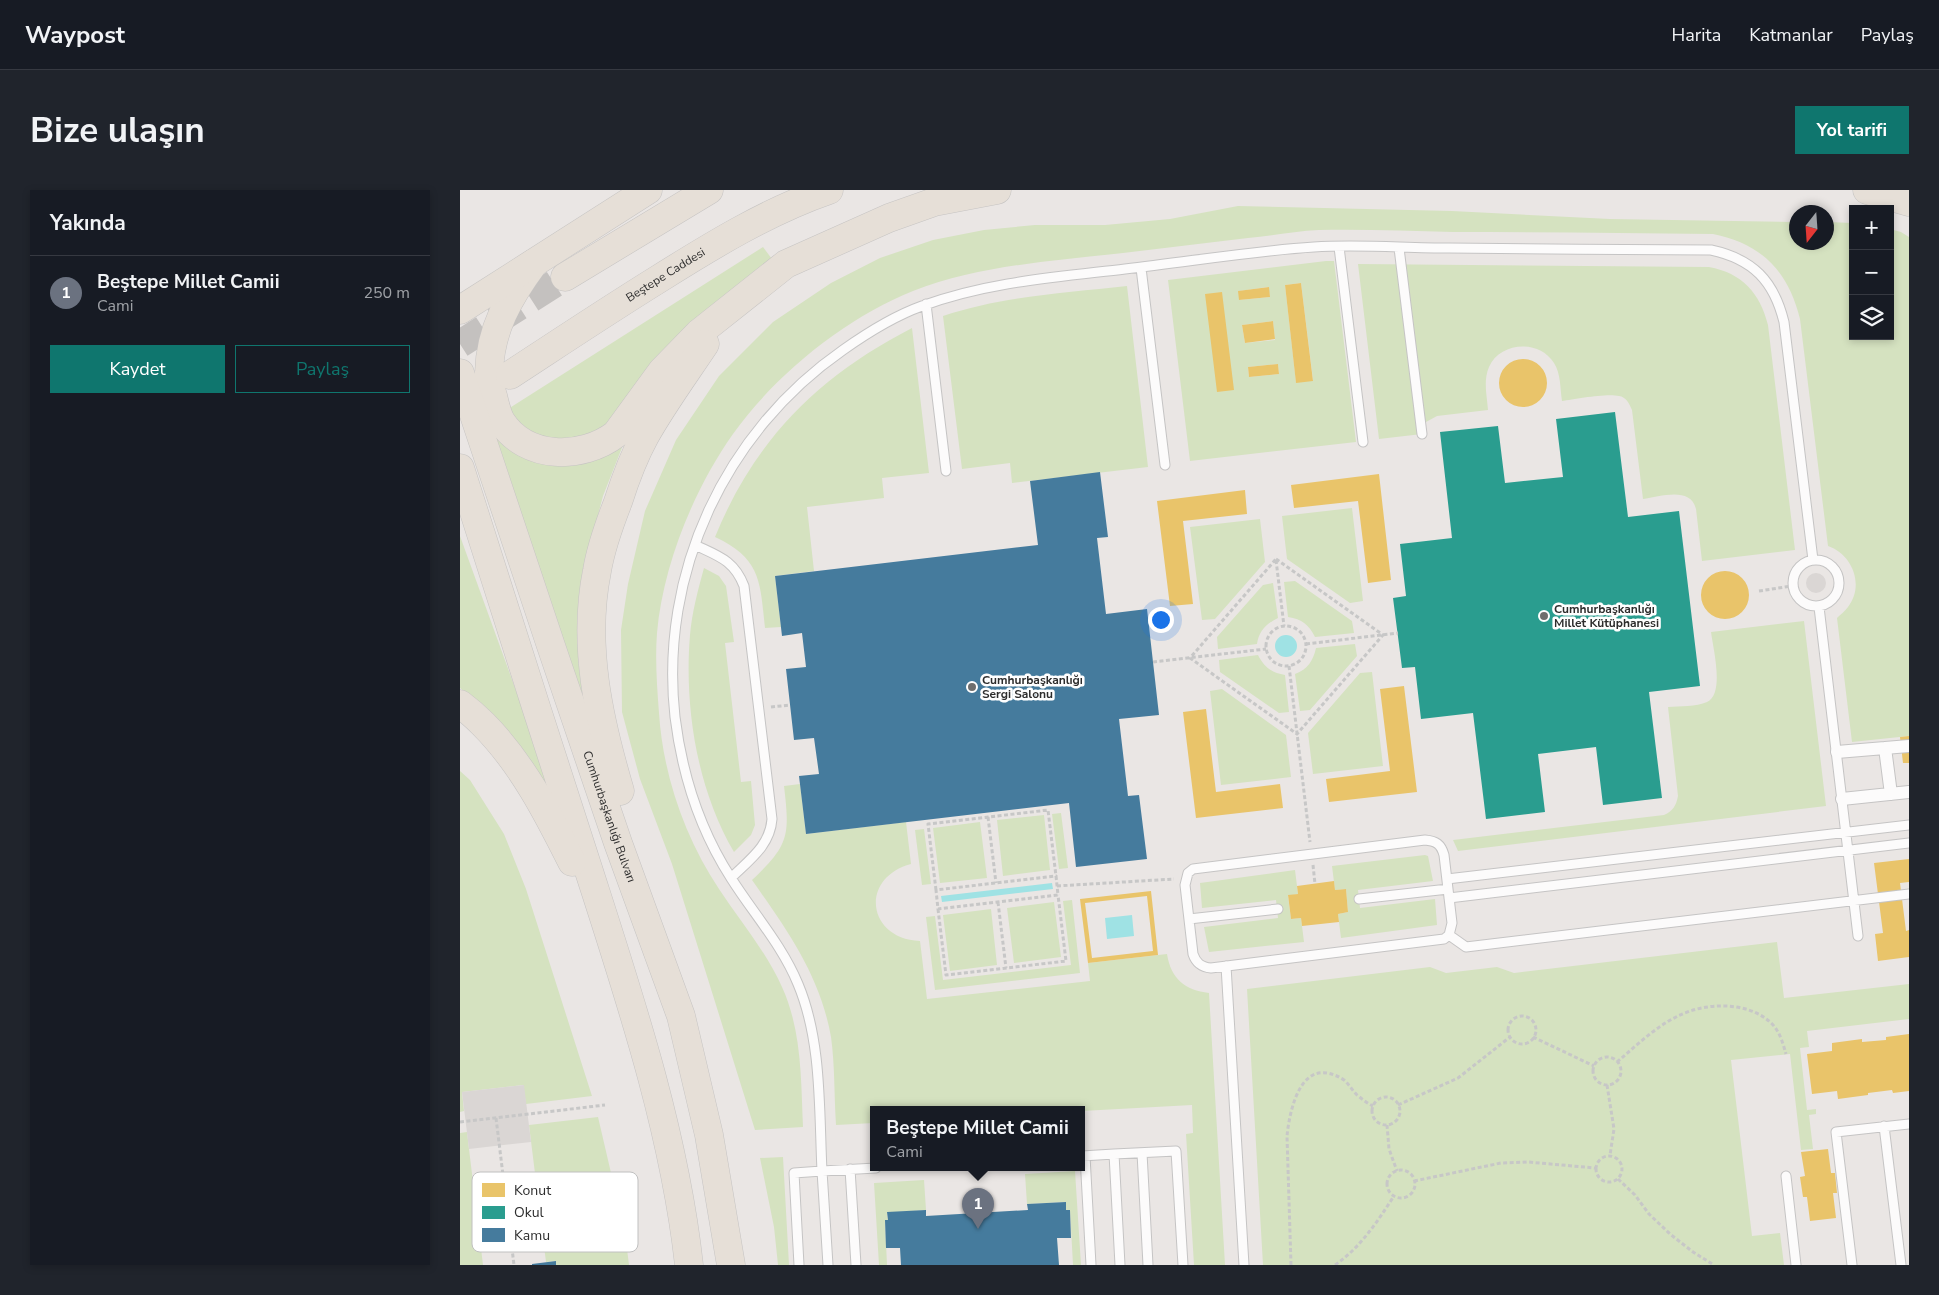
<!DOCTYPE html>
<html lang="tr">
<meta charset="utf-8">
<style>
:root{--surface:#171b24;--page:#20242c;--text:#f1f3f6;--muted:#9ea1a6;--line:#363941;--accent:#0f766e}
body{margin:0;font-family:"Nunito Sans",sans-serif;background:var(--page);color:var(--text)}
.controls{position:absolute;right:15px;top:15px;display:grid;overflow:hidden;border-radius:0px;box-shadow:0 2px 8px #0003}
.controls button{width:45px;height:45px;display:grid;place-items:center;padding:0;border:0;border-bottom:1px solid var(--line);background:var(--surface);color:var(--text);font:25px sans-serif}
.compass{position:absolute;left:1329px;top:15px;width:45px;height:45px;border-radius:50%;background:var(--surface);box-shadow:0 2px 8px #0003;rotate:197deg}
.you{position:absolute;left:700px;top:429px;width:18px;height:18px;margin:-12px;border:4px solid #fff;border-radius:50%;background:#1a73e8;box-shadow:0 0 0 8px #1a73e833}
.badge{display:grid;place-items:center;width:32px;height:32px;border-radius:50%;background:var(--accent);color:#fff;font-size:16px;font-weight:700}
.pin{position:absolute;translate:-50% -41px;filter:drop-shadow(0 1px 2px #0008)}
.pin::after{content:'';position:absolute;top:26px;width:18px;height:15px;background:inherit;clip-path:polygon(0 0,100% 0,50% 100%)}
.popup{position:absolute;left:410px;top:916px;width:215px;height:65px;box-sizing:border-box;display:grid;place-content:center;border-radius:0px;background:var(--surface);filter:drop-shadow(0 1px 4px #0005);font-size:16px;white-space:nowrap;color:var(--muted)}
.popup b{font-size:19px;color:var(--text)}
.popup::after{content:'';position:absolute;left:50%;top:100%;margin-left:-10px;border:10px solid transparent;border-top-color:var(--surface)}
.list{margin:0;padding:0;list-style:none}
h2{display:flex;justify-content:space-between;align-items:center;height:65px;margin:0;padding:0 20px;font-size:21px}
h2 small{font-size:16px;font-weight:400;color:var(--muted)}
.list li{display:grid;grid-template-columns:32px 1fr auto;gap:15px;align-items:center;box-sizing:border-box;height:75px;padding:0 20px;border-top:1px solid var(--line)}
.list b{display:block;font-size:19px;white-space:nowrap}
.list p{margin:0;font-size:16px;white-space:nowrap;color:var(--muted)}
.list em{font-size:16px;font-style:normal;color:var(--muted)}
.actions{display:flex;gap:10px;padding:15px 20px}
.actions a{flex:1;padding:11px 0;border:1px solid var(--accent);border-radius:0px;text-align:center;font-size:18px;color:var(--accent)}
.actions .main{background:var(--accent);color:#fff}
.icon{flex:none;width:28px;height:28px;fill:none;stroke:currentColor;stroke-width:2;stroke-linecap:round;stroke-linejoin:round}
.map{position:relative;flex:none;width:1449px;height:1075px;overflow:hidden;border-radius:0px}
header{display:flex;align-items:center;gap:30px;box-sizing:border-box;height:70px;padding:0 25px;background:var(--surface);border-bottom:1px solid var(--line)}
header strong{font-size:24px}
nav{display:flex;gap:28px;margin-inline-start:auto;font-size:18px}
.intro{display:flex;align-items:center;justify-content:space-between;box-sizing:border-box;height:120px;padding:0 30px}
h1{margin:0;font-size:35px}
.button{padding:12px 22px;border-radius:0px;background:var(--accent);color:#fff;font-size:18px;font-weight:700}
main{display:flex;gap:30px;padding:0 30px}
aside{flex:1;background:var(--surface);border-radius:0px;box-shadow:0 2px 8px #0003}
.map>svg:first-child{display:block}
.green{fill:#d5e2c0;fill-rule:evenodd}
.plaza{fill:#dad6d4}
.water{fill:#9fe2e4}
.homes{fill:#e9c46a;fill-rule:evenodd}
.schools{fill:#2a9d8f}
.public{fill:#457b9d}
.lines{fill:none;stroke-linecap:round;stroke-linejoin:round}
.primary-tunnel{stroke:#c4c1bf;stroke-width:28;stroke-dasharray:28 14;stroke-linecap:butt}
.service-casing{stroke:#c5c4c4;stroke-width:11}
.pedestrian-casing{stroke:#c5c4c4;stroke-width:14}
.primary-casing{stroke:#c6c4c3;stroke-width:29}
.path{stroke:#c7c7c7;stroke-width:3;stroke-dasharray:4 2.5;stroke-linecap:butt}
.service{stroke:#fcfbfb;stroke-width:9}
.pedestrian{stroke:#fcfbfb;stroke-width:12}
.primary{stroke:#e6dfd7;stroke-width:28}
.poi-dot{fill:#6f6e6d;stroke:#fff;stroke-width:2}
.labels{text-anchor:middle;stroke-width:5;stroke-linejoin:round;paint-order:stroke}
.street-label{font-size:12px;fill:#2d2d2d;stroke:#fff}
.poi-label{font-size:12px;font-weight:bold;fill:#2d2d2d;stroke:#fff;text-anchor:start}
.key{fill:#fff;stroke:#c0c0c0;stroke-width:1}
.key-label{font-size:14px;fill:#2d2d2d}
</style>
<header>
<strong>Waypost</strong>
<nav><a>Harita</a><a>Katmanlar</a><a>Paylaş</a></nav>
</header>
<div class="intro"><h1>Bize ulaşın</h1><a class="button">Yol tarifi</a></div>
<main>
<aside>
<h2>Yakında<small></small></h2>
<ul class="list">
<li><span class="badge" style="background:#6b7280">1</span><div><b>Beştepe Millet Camii</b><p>Cami</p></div><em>250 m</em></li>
</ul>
<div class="actions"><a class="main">Kaydet</a><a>Paylaş</a></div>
</aside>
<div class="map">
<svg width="1449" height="1075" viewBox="0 0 1449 1075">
<rect width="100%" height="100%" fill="#eae6e4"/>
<!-- green -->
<path class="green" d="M778,16L992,21L1150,29L1336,32V52H1366L1367,32L1393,33V146H1430V39L1441,42L1449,47V546L1392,552L1377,428C1380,425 1385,421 1388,417C1405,395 1392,364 1368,356L1340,129C1328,81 1302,54 1253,44C1166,43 1080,42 993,42C948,41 904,39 859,40C835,41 811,46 788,48C746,53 705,58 663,63C593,71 520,75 453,101C385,128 315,185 273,244C234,299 203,375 197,443C195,469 197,497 199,523C203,585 225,648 259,699C280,731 306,761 322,797C342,841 341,890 343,937L295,940L212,674L180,589L162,522L161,440L168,394L185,321L216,250L259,186L313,132L371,93L420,68L473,50L524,40L575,35H645L710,29Z
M303,57L312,69L130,250L78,249L45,221Z
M866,71H874L896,252L730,271L708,90ZM841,93L853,190L836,192L825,95ZM808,97L810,107L779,110V101ZM813,131L815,150L785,153L782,135ZM818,174L819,184L789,187L788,177Z
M898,74L1249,77C1282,83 1300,103 1308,135L1335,360L1242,371L1236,319C1230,296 1200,307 1183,309L1172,220C1169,213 1166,207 1159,206C1147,203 1115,209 1102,211C1100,198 1101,184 1094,173C1079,149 1040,152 1029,177C1023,191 1027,206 1028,220L977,226L966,232L962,244L919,249Z
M667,96L688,277L552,293L550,273L502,279L483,126C542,106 605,103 667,96Z
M452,138L469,283L422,288L424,308L347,317L354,381L315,386L321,437L305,438C300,393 302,369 255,347C295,249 359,186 452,138Z
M32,234L62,263L165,250L143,306L132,348L118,442V469L123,508L91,456Z
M892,318L903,411L890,413L827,369L822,326Z
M800,329L805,372L755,429L742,430L730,337Z
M0,346L105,636L31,524L0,498Z
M244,378L259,386L266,396L274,452L265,453L281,592L291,591L295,635L291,645L274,662C237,599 224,517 230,445C232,422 238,400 244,378Z
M835,391L892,431L894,443L855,447C849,435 842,429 828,427L824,392Z
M813,393L818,428C806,434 799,441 797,454L758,459L757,447L803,395Z
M1344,431L1366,616L998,661L993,650L1204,625C1213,621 1216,616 1218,606L1208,517C1220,516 1236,517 1247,512C1265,504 1253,458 1251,442Z
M895,454L897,466L850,520L840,521L835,484C848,479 853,471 856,458Z
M798,465C804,477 812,483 825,485L829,522L819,523L760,482L759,470Z
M912,482L923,576L853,584L848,543L900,483Z
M762,499L826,545L831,587L761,595L750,501Z
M0,581L10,590L44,644L66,699L132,906L66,914L63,895L2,902L4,921L0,922Z
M340,594L346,644L446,632L451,674C399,688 407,749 460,751L467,809L630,791L628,773L707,764C711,789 725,800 749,803L765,1075H734L726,944L733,943L732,915L622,921L414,920V933L376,935C374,906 375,876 371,847C360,785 327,740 292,690C329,655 330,646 324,596Z
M601,623L608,678L599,679L592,624Z
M584,625L590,680L543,686L537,630Z
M520,632L527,688L480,693L473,638Z
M464,639L471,694L462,695L455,640Z
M965,665L968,666L973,691L898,700L900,718L975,709L977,735L881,748L878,724L888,722L886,699L875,700L872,676Z
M835,680L838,704L828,706L831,729L841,728L844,752L749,762L744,737L818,728L816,710L742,718L740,693Z
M612,710L620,783L475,800L466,727L475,726L483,790L611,775L603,711Z
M594,712L601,767L554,773L547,718Z
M531,719L537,775L490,781L483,725Z
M1317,752L1324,808L1449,794V829L1347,841L1349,857L1340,858L1347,920L1356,919V924L1349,925L1353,959L1341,960L1330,864L1271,870L1292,1046L1320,1043L1324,1075H803L787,799L970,777L986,783L1037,777L1054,783Z
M138,927L165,1043L169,1075H96V1071L86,1072L69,935Z
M7,942L9,959L23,1075H0V943Z
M323,967L329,1075H318L314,1037L300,968Z
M615,981L621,1075H613L610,1020H606V1012L567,1014L565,984Z
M464,990L466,1020L427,1023L428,1030L425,1031L427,1075H419L414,993Z"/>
<!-- plaza -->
<path class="plaza" d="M1346 393a10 10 0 1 1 20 0a10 10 0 1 1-20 0Z
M64,895L71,952L9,959L2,902Z"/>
<!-- water -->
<path class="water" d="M815 456a11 11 0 1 1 22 0a11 11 0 1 1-22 0Z
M592,693L593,699L482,712L481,706Z
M672,725L674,746L647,749L645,728Z"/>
<!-- homes -->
<path class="homes" d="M841,93L853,191L836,193L825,95Z
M809,97L810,107L779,110L778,101Z
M762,102L774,200L757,202L745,104Z
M813,131L815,149L785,153L782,135Z
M1039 193a24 24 0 1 1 48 0a24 24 0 1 1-48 0Z
M818,174L819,184L789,187L788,177Z
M919,284L931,390L908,393L898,311L834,318L831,295Z
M785,300L787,324L723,331L733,414L710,416L697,311Z
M1241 405a24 24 0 1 1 48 0a24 24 0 1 1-48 0Z
M944,496L957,602L869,612L866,589L930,581L920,499Z
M746,519L756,602L820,594L823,618L736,628L723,522Z
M1449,546V573H1443L1440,547Z
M1449,669V692L1440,693L1446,741L1449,740V767L1418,771L1415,744L1423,743L1414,673Z
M874,691L875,700L886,699L888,722L878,724L879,732L842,736L841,728L831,729L828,705L838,704L837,696Z
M691,701L698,765L628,773L620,709ZM687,706L693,761L632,768L625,713Z
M1449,844V901L1433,903L1432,900L1408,903V905L1378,909L1377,901L1352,904L1347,864L1372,861V853L1402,849V852L1426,850V847Z
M1368,959L1371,983H1375L1377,1003H1373L1376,1028L1350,1031L1347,1007H1343L1340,987L1345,986L1341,962Z
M586,1030L589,1075H451L449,1038Z"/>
<!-- schools -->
<path class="schools" d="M1155,222L1168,327L1219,321L1240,496L1189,502L1202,608L1143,615L1136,557L1078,564L1085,622L1026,629L1013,523L961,529L955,477L942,478L933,408L946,406L940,354L992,348L980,242L1038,236L1045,293L1103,287L1096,229Z"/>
<!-- public -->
<path class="public" d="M640,282L648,347L637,348L646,424L687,419L699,525L659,529L668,606L679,605L687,669L616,677L609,613L346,644L339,586L359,584L354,548L334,550L326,479L346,477L342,443L322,446L315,386L578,355L570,291Z
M606,1012V1020H610L611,1048H597L599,1075H441L440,1058H426L425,1030H428L427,1022L466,1020V1026L568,1020L567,1014Z
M96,1071V1075H72V1074Z"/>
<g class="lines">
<!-- primary-tunnel -->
<path class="primary-tunnel" d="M0,154L105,87"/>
<!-- service casing -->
<g class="service-casing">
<path id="service" d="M879,57L903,252
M939,58L962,244
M681,78L705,275
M466,114L486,281
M235,355C258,366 274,370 284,396L312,629C310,656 289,670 271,688
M1333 393a23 23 0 1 1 46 0a23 23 0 1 1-46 0Z
M1359,417L1398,746
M965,650C976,651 981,654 984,665L992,733L989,745L984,749L751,778C741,777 736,773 733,764L725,695L728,683L733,679Z
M987,689L1449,635
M989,708L1449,653
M899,709L988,699
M729,729L818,719
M989,745L1006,757L1449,704
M766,776L784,1075
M1424,936L1441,1075
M682,963L688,1075
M654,964L716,961L723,1075
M622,966L654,964L660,1075
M625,966L631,1075
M390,979L396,1075
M1326,986L1336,1075
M339,1075L334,983L362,981C359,920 362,851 338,794C322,755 293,723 271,688C240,640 222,583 215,527C199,383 265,242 383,160C407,143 434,126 462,116C527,92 597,87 665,79C728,72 791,61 854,57C898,54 944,58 989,58C1076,59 1164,60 1251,60C1293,69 1314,91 1324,132L1353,370
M368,1075L362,981L416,978
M1392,1075L1376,942L1449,934"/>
</g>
<!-- pedestrian casing -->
<g class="pedestrian-casing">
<path id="pedestrian" d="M1425,558L1431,604
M1377,562L1449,556
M1382,609L1449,602"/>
</g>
<!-- primary casing -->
<g class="primary-casing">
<g id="primary">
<path d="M1407,0L1449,12"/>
<path d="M74,73C49,107 30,139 29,183C28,191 31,199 33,206C35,214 37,224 41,231C66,270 122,270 156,244L202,181L239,143L326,74L429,28L474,12L537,0"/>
<path d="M105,87L249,0"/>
<path d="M0,120L188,0"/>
<path id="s1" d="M0,183L91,456L158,653L221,826L249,945L271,1075"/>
<path id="s2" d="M50,185C99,153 147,121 197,90C251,56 308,21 369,0"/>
<path d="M0,278C42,410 84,543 127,675C169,806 214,939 229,1075"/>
<path d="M0,514C8,520 16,527 23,534C62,573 88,624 112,672"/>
<path d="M160,601C139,530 122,455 137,381C141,357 149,335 158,312C165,290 174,266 185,246C203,214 225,184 245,154"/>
</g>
</g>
<!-- path -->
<path class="path" d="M816,369L923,445L837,544L730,468Z
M816,370L824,436
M1299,401L1332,396
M806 456a20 20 0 1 1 40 0a20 20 0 1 1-40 0Z
M846,454L938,443
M693,472L806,459
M829,476L850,652
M311,517L330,515
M528,627L536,693
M853,675L855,694
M596,686L598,705L478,719L476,700Z
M597,696L714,689
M476,700L468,634L588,620L596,686
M538,712L546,778
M478,719L486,785L606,771L598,705
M1048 840a14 14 0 1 1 28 0a14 14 0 1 1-28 0Z
M1073,847L1134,876
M1133 881a14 14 0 1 1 28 0a14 14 0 1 1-28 0Z
M1157,872C1176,856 1195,837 1218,826C1246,812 1288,811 1311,833C1320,841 1323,854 1326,864
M1147,895L1154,939L1150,965
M912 921a14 14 0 1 1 28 0a14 14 0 1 1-28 0Z
M938,915L998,888L1050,847
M36,928L54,1075
M0,932L145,915
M927,935L929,959L937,981
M1136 979a13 13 0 1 1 26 0a13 13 0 1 1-26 0Z
M927 994a14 14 0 1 1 28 0a14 14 0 1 1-28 0Z
M1158,989L1175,1005L1189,1024L1210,1044L1233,1062L1254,1075
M954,991L1041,973L1068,972L1135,978
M831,1075L827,946C830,917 842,863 884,890C889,894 892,900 897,905C902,909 907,913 913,916
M875,1075C901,1057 917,1032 934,1006"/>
<!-- service -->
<use href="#service" class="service"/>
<!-- pedestrian -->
<use href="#pedestrian" class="pedestrian"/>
<!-- primary -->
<use href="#primary" class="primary"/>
</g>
<!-- markers -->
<g class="poi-dot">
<circle cx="1084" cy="426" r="5"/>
<circle cx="512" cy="497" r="5"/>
</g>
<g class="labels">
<!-- street labels -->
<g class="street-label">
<text dy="4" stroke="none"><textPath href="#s2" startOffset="185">Beştepe Caddesi</textPath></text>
<text dy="4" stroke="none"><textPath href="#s1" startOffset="468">Cumhurbaşkanlığı Bulvarı</textPath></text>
</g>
<!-- poi labels -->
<g class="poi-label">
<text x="1094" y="423">Cumhurbaşkanlığı<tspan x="1094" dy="14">Millet Kütüphanesi</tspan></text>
<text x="522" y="494">Cumhurbaşkanlığı<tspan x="522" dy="14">Sergi Salonu</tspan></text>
</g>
</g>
<!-- legend -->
<rect x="12" y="982" width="166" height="80" rx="8" class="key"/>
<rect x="22" y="993" width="23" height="14" fill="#e9c46a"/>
<rect x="22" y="1016" width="23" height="13" fill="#2a9d8f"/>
<rect x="22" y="1038" width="23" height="14" fill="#457b9d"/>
<g class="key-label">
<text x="54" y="1005">Konut</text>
<text x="54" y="1027">Okul</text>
<text x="54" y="1050">Kamu</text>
</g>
</svg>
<div class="controls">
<button>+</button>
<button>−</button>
<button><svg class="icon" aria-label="layers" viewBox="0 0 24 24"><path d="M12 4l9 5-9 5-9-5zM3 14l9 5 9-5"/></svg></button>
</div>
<svg class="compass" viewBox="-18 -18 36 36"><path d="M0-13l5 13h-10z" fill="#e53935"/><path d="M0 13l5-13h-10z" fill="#9ea1a6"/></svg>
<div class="you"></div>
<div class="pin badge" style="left:518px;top:1039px;background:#6b7280">1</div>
<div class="popup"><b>Beştepe Millet Camii</b>Cami</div>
</div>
</main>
